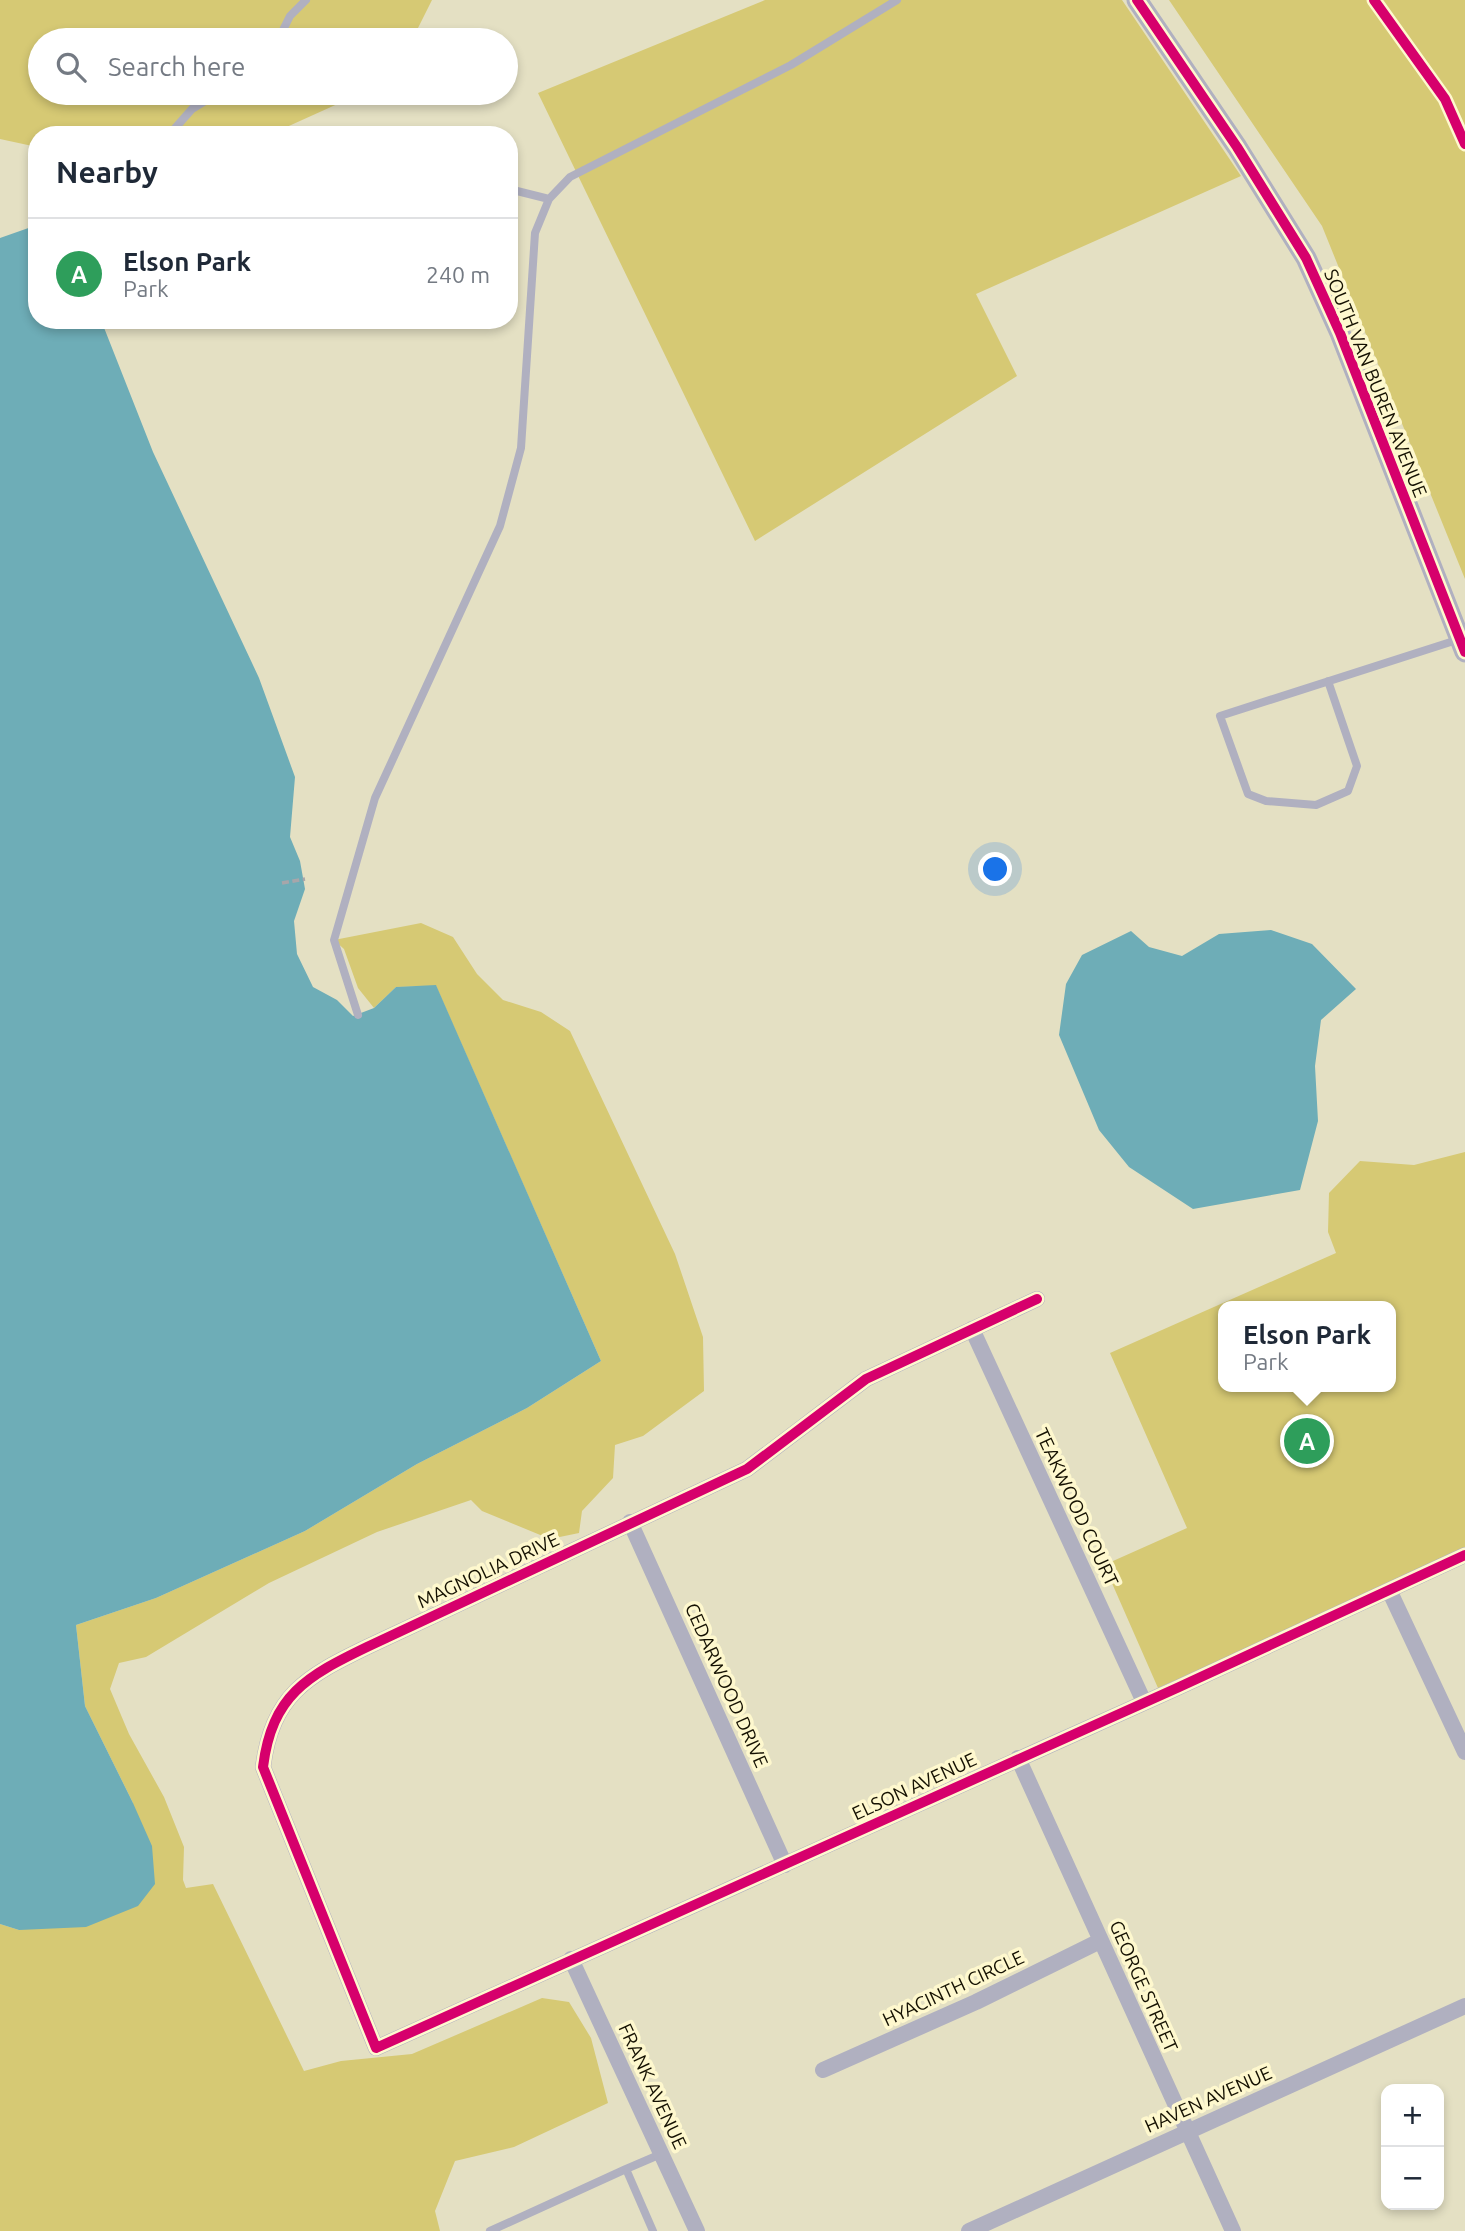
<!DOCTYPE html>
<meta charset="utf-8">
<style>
:root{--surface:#fff;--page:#f2f2f3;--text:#1f2937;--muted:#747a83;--line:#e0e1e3;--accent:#0b8043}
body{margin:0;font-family:Ubuntu,sans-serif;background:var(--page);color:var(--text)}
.controls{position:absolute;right:21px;bottom:21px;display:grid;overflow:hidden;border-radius:14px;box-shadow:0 4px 10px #0003}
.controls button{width:63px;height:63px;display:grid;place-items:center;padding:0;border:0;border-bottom:2px solid var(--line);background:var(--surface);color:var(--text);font:35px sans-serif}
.you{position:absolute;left:996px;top:870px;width:24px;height:24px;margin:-18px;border:5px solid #fff;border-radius:50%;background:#1a73e8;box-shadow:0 0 0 10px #1a73e833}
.badge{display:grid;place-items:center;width:46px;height:46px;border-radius:50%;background:var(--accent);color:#fff;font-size:23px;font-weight:700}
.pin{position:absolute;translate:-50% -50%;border:4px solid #fff;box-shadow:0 2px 7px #0006}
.popup{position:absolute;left:1218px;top:1301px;width:178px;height:91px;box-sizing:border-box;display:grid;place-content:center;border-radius:14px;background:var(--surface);filter:drop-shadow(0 2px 5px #0005);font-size:23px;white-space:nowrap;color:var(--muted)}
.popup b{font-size:26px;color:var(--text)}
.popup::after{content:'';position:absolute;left:50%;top:100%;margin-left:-14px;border:14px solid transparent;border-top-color:var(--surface)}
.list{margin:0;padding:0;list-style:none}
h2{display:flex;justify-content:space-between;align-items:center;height:91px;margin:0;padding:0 28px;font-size:30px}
h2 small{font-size:23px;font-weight:400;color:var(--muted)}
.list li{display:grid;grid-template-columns:46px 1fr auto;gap:21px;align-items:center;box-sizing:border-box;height:112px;padding:0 28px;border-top:2px solid var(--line)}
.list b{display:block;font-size:26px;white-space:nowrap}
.list p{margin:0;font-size:23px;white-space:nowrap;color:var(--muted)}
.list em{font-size:23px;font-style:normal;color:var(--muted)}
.icon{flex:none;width:38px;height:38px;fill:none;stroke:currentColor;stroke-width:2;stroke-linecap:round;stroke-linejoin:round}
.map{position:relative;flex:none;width:1465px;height:2231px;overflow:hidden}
.search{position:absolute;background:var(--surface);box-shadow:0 4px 10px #0003;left:28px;top:28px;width:490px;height:77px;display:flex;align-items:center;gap:18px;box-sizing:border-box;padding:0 24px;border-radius:38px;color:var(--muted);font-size:26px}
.panel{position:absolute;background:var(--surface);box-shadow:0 4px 10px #0003;left:28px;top:126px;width:490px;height:203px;border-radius:28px}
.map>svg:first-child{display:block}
.green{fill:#d6c974;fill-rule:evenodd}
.water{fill:#6eadb7}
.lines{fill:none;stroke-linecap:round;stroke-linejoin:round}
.path{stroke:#a7a6aa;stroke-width:3.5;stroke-dasharray:7 3.5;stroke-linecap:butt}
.service{stroke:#b0b0c0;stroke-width:8}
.minor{stroke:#b0b0c0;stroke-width:16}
.tertiary{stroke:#b0b0c0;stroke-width:21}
.cycleway-casing{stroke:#fef8ce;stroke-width:15}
.cycleway{stroke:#d6006c;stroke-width:10}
.labels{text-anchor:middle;stroke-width:7;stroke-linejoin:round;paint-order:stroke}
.street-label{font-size:19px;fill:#141001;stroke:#fef8ce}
</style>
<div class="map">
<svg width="1465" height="2231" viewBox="0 0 1465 2231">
<rect width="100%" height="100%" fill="#e4e0c3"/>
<!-- green -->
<path class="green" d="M0,0H432L412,40H40V93H359L353,97L280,130L258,135H37V147L0,139Z
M765,0H1122L1241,176L976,294L1017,376L755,541L538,93Z
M1169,0H1465V579L1322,226Z
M421,923L453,937L477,974L503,1000L541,1012L570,1031L675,1254L703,1337L704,1391L643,1436L615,1445L613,1478L582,1511L579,1533L550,1539L482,1511L471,1500L377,1532L269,1583L146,1657L119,1663L110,1689L129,1734L164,1797L184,1847L183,1880L186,1888L213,1884L304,2071L341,2061L412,2054L542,1998L569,2002L591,2038L608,2103L514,2147L455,2161L435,2211L440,2231H0V1924L19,1930L133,1803L85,1706L76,1625L156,1598L305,1531L417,1464L527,1408L601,1361L436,986L396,987L374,1008L358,988L344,949L334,940Z
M1465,1152V1553L1158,1688L1104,1565L1187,1528L1110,1353L1336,1253L1328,1232L1329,1193L1360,1161L1414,1165ZM1223,1306H1391V1387H1223Z"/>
<!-- water -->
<path class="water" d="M37,225V320H101L153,452L259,678L295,777L290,837L300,861L305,889L294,921L297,954L313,987L337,1000L353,1016L374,1008L396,987L436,985L601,1361L527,1408L417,1464L305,1531L156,1598L76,1625L85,1706L133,1803L152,1846L155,1884L138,1906L86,1927L19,1930L0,1924V238Z
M1271,930L1312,944L1356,989L1321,1020L1315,1066L1318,1121L1300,1190L1193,1209L1129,1167L1099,1130L1059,1035L1066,984L1082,955L1131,931L1149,947L1182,956L1219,934Z"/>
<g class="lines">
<!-- path -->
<path class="path" d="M282,883L305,879"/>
<!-- service -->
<path class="service" d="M278,40L290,16L306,0
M169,135L192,109L218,93
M294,135L320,131L331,135
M509,189L549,199
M1328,681L1357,766L1348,791L1316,805L1266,801L1248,794L1220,716L1460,639
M358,1015L334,940L375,798L500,526L521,448L535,233L549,199L570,177L791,65L897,0
M490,2231L626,2169
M653,2231L626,2169L661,2154"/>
<!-- minor -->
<path class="minor" d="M1037,1299L866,1379L747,1469L367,1647C307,1676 272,1695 263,1767L376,2048L1177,1688L1465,1555
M972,1329L1144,1702
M630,1522L785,1865
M1389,1590L1465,1752
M1018,1758L1233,2231
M571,1959L697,2231
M823,2070L976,2002L1100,1941
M969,2231L1465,2006"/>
<!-- tertiary -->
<path class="tertiary" d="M1137,0L1237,147L1306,258L1340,333L1465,652"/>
<!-- cycleway casing -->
<g class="cycleway-casing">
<path id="cycleway" d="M1137,0L1237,147L1306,258L1340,333L1465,652
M1374,0L1445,99L1465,144
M1037,1299L866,1379L747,1469L367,1647C307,1676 272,1695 263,1767L376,2048L1177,1688L1465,1555"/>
</g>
<!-- cycleway -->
<use href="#cycleway" class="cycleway"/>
</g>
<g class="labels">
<!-- street labels -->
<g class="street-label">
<text transform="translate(1376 383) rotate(68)" y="7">SOUTH VAN BUREN AVENUE</text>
<text transform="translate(1077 1507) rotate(65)" y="7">TEAKWOOD COURT</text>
<text transform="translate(488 1570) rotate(-25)" y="7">MAGNOLIA DRIVE</text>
<text transform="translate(727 1685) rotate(66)" y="7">CEDARWOOD DRIVE</text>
<text transform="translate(914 1786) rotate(-25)" y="7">ELSON AVENUE</text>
<text transform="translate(1144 1986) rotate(66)" y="7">GEORGE STREET</text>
<text transform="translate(953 1988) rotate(-25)" y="7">HYACINTH CIRCLE</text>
<text transform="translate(653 2086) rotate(65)" y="7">FRANK AVENUE</text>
<text transform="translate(1208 2099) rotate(-24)" y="7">HAVEN AVENUE</text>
</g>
</g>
</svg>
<div class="controls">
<button>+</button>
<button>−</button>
</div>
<div class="you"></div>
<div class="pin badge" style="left:1307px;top:1441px;background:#2e9e5b">A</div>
<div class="popup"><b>Elson Park</b>Park</div>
<div class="search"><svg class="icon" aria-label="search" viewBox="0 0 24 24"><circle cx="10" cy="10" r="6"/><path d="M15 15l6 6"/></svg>Search here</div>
<section class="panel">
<h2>Nearby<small></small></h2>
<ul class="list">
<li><span class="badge" style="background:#2e9e5b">A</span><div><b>Elson Park</b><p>Park</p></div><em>240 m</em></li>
</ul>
</section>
</div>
